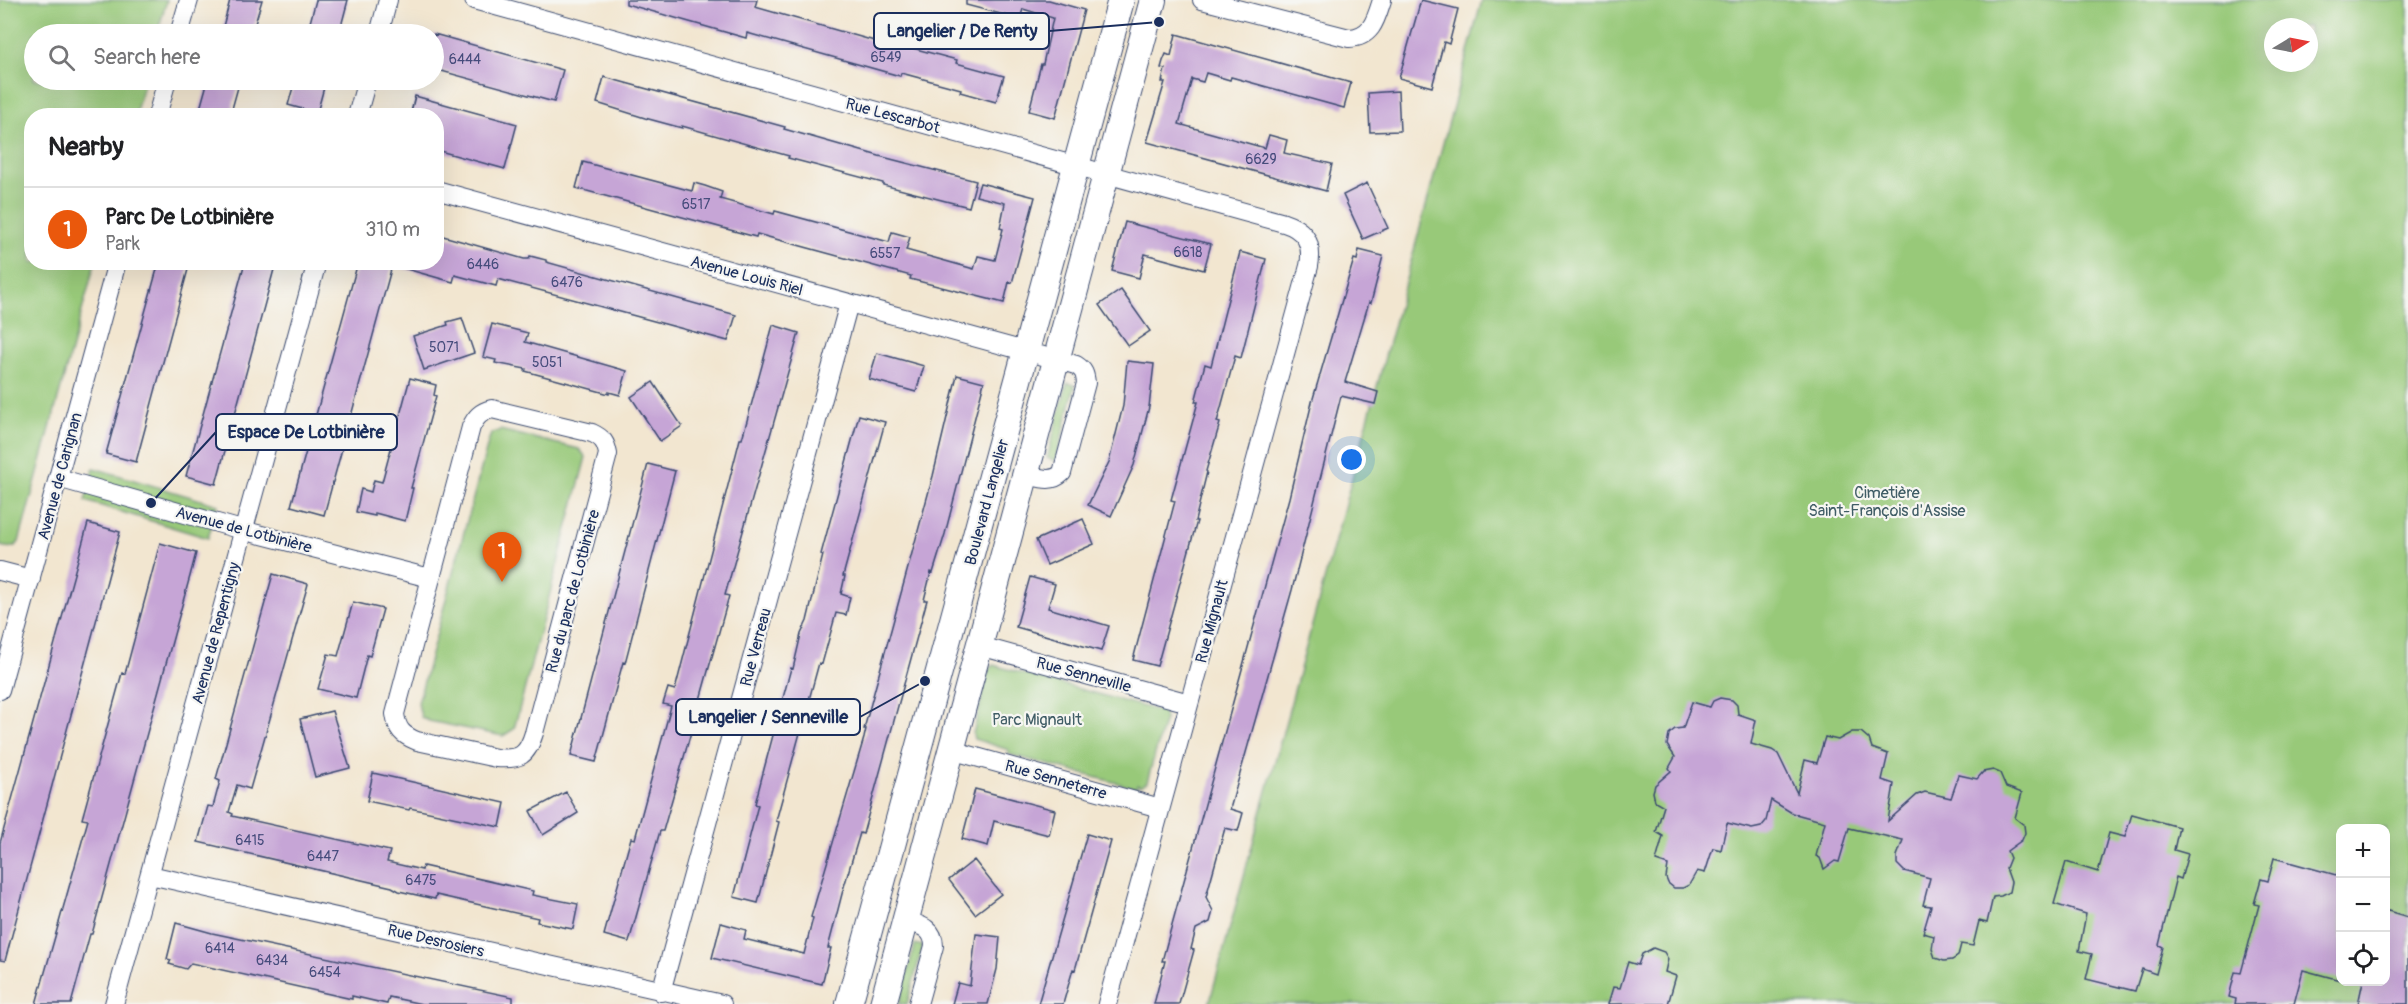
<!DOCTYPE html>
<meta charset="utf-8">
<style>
:root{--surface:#fff;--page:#f2f2f2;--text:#202124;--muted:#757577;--line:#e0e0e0;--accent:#ea580c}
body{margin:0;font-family:Pangolin,sans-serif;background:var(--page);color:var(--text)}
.controls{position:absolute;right:18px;bottom:18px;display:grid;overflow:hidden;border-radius:12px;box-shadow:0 6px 24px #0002}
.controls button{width:54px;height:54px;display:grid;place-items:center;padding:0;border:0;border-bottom:2px solid var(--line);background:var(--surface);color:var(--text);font:30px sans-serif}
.compass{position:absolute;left:2264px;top:18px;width:54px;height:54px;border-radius:50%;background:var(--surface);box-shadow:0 6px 24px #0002;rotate:80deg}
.you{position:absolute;left:1352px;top:460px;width:21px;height:21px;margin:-15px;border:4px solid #fff;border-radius:50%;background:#1a73e8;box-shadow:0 0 0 9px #1a73e833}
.badge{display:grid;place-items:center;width:39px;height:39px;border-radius:50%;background:var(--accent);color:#fff;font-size:20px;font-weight:700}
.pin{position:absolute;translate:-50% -50px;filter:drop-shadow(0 2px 3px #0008)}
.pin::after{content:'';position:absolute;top:32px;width:21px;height:18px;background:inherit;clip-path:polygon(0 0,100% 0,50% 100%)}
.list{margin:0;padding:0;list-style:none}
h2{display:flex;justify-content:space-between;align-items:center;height:78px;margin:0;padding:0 24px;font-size:26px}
h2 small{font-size:20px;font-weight:400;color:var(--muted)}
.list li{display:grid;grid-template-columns:39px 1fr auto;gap:18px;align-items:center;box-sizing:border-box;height:84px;padding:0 24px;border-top:2px solid var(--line)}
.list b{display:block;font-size:22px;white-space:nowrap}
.list p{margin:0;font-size:20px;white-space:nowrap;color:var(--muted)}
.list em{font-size:20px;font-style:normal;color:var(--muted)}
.icon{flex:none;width:33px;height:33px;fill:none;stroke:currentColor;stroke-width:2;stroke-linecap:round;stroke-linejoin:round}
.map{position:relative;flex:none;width:2408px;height:1004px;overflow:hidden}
.search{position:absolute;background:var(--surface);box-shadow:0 6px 24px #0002;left:24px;top:24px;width:420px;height:66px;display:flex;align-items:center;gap:15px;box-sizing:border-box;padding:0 21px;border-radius:33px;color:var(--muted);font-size:22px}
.panel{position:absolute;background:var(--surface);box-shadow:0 6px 24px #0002;left:24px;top:108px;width:420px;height:162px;border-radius:24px}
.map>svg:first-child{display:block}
.green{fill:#98c979;stroke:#5a7c6c;stroke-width:1.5;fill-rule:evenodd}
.building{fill:#c6a5d6}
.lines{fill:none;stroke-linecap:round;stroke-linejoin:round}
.street-casing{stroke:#3b4a6f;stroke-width:20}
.secondary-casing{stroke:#3b4a6f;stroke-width:28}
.street{stroke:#fff;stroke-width:18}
.secondary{stroke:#fff;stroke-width:26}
.labels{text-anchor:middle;stroke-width:4.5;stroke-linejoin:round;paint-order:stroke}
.number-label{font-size:14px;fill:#464c7c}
.street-label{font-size:16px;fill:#1b2f5e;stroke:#f6f6f2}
.park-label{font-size:16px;fill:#405d66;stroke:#f6f6f2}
.leader{fill:none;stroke:#1b2f5e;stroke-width:2}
.callout-dot{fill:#1b2f5e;stroke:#f6f6f2;stroke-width:2}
.callout{fill:#f6f6f2;stroke:#1b2f5e;stroke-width:2}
.callout-label{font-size:18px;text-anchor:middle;font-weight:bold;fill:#1b2f5e}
</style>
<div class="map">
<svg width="2408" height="1004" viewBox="0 0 2408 1004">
<rect width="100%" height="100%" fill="#f6f6f2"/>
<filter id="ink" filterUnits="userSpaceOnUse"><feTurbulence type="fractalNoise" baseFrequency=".0167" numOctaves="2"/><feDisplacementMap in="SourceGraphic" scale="12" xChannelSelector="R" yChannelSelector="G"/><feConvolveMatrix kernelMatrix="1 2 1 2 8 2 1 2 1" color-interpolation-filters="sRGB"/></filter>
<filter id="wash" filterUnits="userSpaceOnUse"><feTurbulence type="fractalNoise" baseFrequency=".008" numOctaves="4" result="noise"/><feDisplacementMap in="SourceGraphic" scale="24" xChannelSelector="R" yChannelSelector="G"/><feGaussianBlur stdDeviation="1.35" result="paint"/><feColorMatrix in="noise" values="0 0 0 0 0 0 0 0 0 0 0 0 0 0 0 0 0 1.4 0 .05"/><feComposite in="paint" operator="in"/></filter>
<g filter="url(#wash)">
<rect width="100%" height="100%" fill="#f2e6d0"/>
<!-- green -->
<path class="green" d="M0,0H167L157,34H34V80H145L135,115L32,116V262L95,263L19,542C14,549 8,548 0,546Z
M1482,0H2408V1004H1209ZM2273,27H2309V63H2273ZM2340,828H2386V982H2340Z
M1067,383L1075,385L1056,461L1047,458Z
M500,430L579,449L586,457L514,729L503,736L429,721L421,717L418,703L489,439L491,434Z
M94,468L218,505L208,538L85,501Z
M993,665L1163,712L1165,719L1147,782L1141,786L1137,785L1136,788L1008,754L1009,750L974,739L973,734L989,669Z
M915,944L923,946L907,1004H899Z"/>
<g id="blocks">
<!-- building -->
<path class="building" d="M230,0H262L252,34H221Z
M316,0H348L339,34H307Z
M626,0H757L755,7L871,40L890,45V42L957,60L956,63L1004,76L996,102L960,92L961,89L901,73L900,76L747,33L746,38L626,4Z
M966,0H1049L1084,10L1055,118L1029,111L1041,64H1043L1053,18L1023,9L1020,19L966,5Z
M1421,0L1458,9L1449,44L1444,42L1432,87L1399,78Z
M434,34L563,70L554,102L434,69Z
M1176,34L1351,83L1344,108L1231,77L1230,80L1206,73L1203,82L1192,79L1179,124L1265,148L1269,135L1287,140L1284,153L1332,164L1326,191L1147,142L1165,82H1162L1165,69L1161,68L1163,61L1166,54L1171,56Z
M604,77L785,127L784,129L879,156L976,181L969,207L883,185V183L788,158L789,156L682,126V128L645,118L597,103Z
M208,80H240L230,116H198Z
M295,80H326L317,113L288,105Z
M1398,91L1400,131L1370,132L1368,93Z
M415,96L517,124L505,169L436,150V116H410Z
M583,162L692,191L694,183L705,186L722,192L720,199L774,214L775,211L889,242L892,232L910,237L906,250L974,269L978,256L995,260L1003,229L1000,228L1005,203L976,196L980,183L1035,197L1012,283L1009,282L1004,303L910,279L911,276L757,234L756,237L576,188Z
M1367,183L1388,228L1363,239L1343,195Z
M1125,222L1211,244L1204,270L1145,254L1139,278L1112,271Z
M436,234L524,259H529L530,256L546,260V262L736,315L728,341L498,279L496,286L455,275L453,282L399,267L400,262H436Z
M1359,250L1383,256L1371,303L1369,302L1345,382L1378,392L1375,404L1341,396L1292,590L1230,809L1243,813L1238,831L1225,828L1206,897L1213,911L1210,922L1196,929L1191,949L1194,950L1179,1004H1154L1165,961H1162L1289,498L1312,402L1354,259L1357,260Z
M1240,252L1266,259L1241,358L1235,356L1217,422L1220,423L1206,471L1207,472L1195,521H1197L1157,666L1133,660L1175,501L1171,500L1198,402H1195L1205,364L1211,366Z
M159,262H190L136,462L106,454Z
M245,262H276L216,484L186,476Z
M358,262H393L324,515L291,506Z
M1121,290L1150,331L1128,346L1099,305Z
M462,318L474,353L424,370L413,336L448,325L447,322Z
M492,324L528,333L525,342L627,371L620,395L609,392V394L525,371L526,369L495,363L496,360L483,357Z
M773,325L799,333L725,595L729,596L677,782L663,831H660L629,942L604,935L631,838L635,839L671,706L663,704L668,688L675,690L740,439H742Z
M877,353L924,366L916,392L869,379Z
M1127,361L1154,364L1149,407L1134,465L1111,516L1088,505L1109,462L1123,406Z
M957,375L984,382L945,534L933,573L931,572L924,600H927L863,834L860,833L843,890L828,948H831L822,984L712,958L721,923L746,930L744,939L804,954L813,918L811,917L864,738L866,729H864L933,476Z
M410,378L436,385L434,395L436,396L411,488H413L405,521L375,513V516L356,512L361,489L371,492L374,480L382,482Z
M653,382L682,426L660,441L631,397Z
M859,415L885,422L843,576H845L841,594L850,597L846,615L836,613L822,664L819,663L776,821L779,822L758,903L734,897L758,805L755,804L764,769L791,668L793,669L801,634L807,621L823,555L821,554Z
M648,464L675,471L625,663L623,662L596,762L571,756Z
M1083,519L1094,544L1047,565L1036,540Z
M88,523L120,532L5,961L0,960V843Z
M160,543L196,553L190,576L92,934H90L71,1004H36L88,820L82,819L122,673L125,674Z
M273,574L308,584L250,789L237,785L229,812L233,814L232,816L390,851L387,862L422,870L423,866L533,891L532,895L578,904L573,929L537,922L538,918L436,895L435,899L399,891L392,887L198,842L208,806L213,807L220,781L216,779Z
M1030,577L1055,584L1048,608L1109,626L1101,651L1016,627Z
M353,602L383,609L370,656L367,655L356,698L318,689L328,654L338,656Z
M1720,698L1732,700L1737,705L1738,714L1756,720L1751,744L1772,750L1778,754L1797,793L1805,760L1817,763L1825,737L1838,740L1852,732H1861L1869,739L1872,748L1888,754L1882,780L1894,784L1888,821L1917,795L1925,792L1951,798L1959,775L1977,779L1983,772L1993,770L2000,773L2006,787L2022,793L2015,818L2024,825L2025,833L2022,840L2007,851L2010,858L2006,868L2011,882L2009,892L2001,896L1993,897L1987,923L1979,921L1973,946L1961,944L1958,956L1952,960L1944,961L1935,958L1932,949L1934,936L1923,933L1931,906L1923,905L1930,878L1904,871L1897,864V856L1903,840L1849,828L1839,862L1835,861L1824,869L1820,858L1816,856L1825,822L1792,813L1771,800L1766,821L1761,827L1752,829L1727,823L1721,850L1713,848L1705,873L1697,871L1689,885L1683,888H1674L1668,883L1666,878L1668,865L1656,861L1663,836L1656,832L1664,806L1655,801L1653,792L1655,785L1671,771L1669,768L1675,757L1667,745L1669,734L1675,729L1683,728L1692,702L1710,707L1713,701Z
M332,711L350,768L315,777L300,719Z
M373,773L505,803L500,827L410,808L409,810L367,801Z
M975,789L1055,810L1049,835L994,821L988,846L962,839Z
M566,792L578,813L543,835L530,811Z
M2132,814L2179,827L2174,850L2188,854L2181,879L2176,877L2159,945L2163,947L2156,974L2142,969L2135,991L2086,979L2092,954L2079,951L2086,914L2054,904L2066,862L2098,872L2109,833L2125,837Z
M1087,834L1111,841L1075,970L1073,969L1063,1004H1038Z
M2274,858L2340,876V980L2303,970L2294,1004H2235L2236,999L2229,997L2235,972L2241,973L2259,905L2254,904L2261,879L2268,881Z
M974,860L1001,894L975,914L949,880Z
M2385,910L2408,917V1004H2358L2363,981H2385Z
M176,923L212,933L513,997V1004H422L389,997L387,1004L352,996V999L191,963L186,969L169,964L171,960L167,959Z
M976,934L1000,937L997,969L988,1004H952L958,983L970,986Z
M1653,948L1664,952L1668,959L1665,972L1676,976L1668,1004H1608L1613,987L1620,988L1628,962L1638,965L1642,954Z"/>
</g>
</g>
<g filter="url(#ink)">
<use href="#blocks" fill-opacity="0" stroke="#3b4a6f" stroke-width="1.5"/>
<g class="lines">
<!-- street casing -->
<g class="street-casing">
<path id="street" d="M474,0L1284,223C1306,230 1313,244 1309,266L1107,1004
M1202,0L1349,38C1372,37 1376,19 1382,0
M179,34L189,0
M379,34L388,0
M157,116L167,80
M357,116L367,80
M436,190L1076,365C1084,370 1085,374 1086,383L1062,473C1052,483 1040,478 1027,475
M492,409L592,433C603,438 606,443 608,454L534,733C527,756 520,760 496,758L417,741C402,735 397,729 395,714L471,427C476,417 480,412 492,409Z
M58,478L242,530L430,578
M0,571L31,579
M980,646L1189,703
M0,690L117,262
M951,750L1160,808
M150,875L722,1004
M905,920C920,925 934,928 934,946L918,1004
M661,992L849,303
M114,1004L317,262"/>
</g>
<!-- secondary casing -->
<g class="secondary-casing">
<path id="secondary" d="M849,1004L1121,0
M883,1004L1153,0"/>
</g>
<!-- street -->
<use href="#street" class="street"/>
<!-- secondary -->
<use href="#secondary" class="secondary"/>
</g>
</g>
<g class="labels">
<!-- number labels -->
<g class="number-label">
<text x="886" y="62">6549</text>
<text x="465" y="64">6444</text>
<text x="1261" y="164">6629</text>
<text x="696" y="209">6517</text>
<text x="1188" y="257">6618</text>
<text x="885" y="258">6557</text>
<text x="483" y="269">6446</text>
<text x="567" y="287">6476</text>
<text x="444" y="352">5071</text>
<text x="547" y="367">5051</text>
<text x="250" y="845">6415</text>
<text x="323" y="861">6447</text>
<text x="421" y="885">6475</text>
<text x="220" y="953">6414</text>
<text x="272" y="965">6434</text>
<text x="325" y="977">6454</text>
</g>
<!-- street labels -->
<g class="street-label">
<text transform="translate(893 115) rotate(15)" y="6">Rue Lescarbot</text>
<text transform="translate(747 275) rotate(15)" y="6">Avenue Louis Riel</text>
<text transform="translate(59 476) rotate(-75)" y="6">Avenue de Carignan</text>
<text transform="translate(986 502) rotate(-75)" y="6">Boulevard Langelier</text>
<text transform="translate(244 529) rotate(15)" y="6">Avenue de Lotbinière</text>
<text transform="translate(572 591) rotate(-75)" y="6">Rue du parc de Lotbinière</text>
<text transform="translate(1211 621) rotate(-75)" y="6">Rue Mignault</text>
<text transform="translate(215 633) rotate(-75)" y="6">Avenue de Repentigny</text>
<text transform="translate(755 647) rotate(-75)" y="6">Rue Verreau</text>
<text transform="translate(1084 674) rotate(15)" y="6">Rue Senneville</text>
<text transform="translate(1056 779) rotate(16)" y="6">Rue Senneterre</text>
<text transform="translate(436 940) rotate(13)" y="6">Rue Desrosiers</text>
</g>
<!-- park labels -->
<g class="park-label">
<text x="1887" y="498">Cimetière<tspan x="1887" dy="18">Saint-François d'Assise</tspan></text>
<text x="1037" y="725">Parc Mignault</text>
</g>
</g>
<!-- callouts -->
<path class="leader" d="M1159 22L1049 31M151 503L216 432M925 681L860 717"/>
<g class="callout-dot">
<circle cx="1159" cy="22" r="6"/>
<circle cx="151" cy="503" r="6"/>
<circle cx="925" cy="681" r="6"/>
</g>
<g class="callout">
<rect x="874" y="13" width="175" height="36" rx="6"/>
<rect x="216" y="414" width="181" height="36" rx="6"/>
<rect x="676" y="699" width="184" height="36" rx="6"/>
</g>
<g class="callout-label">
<text x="962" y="37">Langelier / De Renty</text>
<text x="306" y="438">Espace De Lotbinière</text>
<text x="768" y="723">Langelier / Senneville</text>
</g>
</svg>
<div class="controls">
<button>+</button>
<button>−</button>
<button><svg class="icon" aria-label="locate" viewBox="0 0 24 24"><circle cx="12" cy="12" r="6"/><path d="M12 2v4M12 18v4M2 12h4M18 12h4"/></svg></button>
</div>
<svg class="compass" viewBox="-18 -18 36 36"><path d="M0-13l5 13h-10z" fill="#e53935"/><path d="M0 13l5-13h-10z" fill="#757577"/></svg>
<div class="you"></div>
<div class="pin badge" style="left:502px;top:582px">1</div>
<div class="search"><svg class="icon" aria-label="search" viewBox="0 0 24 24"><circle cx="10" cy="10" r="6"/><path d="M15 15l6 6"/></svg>Search here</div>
<section class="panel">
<h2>Nearby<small></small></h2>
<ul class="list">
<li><span class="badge">1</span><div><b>Parc De Lotbinière</b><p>Park</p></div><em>310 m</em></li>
</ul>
</section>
</div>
